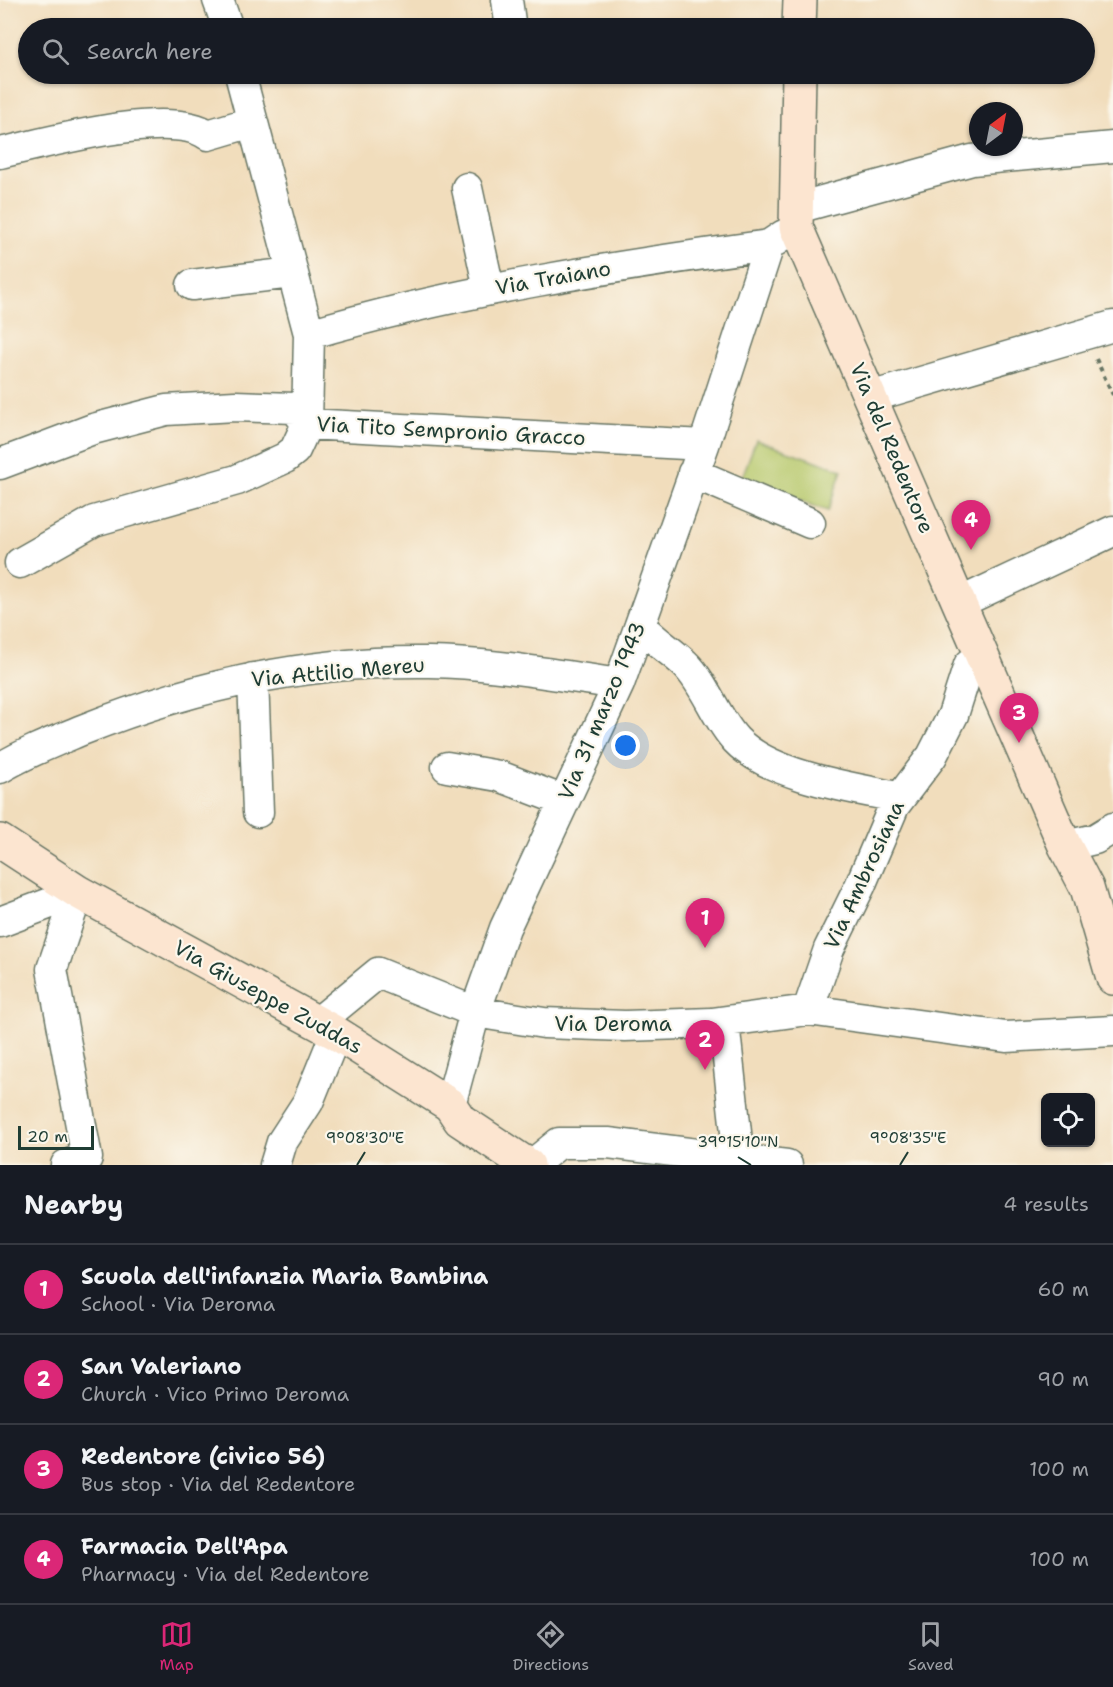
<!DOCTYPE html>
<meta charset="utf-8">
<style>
:root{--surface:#171b24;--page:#20242c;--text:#f1f3f6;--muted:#9ea1a6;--line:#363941;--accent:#db2777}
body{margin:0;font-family:"Shantell Sans",sans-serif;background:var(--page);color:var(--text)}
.controls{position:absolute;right:18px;bottom:18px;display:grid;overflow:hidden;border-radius:9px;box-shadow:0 2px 4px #0004}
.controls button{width:54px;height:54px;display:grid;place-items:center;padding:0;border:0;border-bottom:2px solid var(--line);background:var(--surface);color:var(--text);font:30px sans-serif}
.compass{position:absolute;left:969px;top:102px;width:54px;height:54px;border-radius:50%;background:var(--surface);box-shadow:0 2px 4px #0004;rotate:32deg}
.scale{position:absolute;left:18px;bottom:15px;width:76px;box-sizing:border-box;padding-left:6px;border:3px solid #1f3d34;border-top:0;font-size:16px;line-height:21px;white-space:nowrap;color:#1f3d34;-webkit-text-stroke:4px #fbf7ec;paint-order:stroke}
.you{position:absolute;left:626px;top:746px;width:21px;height:21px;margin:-15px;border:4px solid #fff;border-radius:50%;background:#1a73e8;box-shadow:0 0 0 9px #1a73e833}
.badge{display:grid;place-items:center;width:39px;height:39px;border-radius:50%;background:var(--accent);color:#fff;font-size:20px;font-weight:700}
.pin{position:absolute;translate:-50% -50px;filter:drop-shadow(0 2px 3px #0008)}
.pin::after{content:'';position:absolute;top:32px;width:21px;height:18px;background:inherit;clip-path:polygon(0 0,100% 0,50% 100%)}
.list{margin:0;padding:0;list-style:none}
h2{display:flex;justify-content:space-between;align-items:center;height:78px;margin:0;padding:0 24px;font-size:26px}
h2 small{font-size:20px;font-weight:400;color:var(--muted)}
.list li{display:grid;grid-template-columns:39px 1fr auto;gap:18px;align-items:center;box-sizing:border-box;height:90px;padding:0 24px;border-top:2px solid var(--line)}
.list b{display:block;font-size:22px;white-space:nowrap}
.list p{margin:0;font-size:20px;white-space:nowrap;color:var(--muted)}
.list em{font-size:20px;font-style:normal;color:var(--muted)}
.icon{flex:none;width:33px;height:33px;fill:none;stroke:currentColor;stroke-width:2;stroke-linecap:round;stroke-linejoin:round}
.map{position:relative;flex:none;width:1113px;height:1165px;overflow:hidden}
.search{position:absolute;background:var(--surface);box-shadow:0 2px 4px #0004;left:18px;right:18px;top:18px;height:66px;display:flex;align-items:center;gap:15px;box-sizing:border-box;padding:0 21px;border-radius:33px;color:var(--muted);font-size:22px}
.sheet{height:438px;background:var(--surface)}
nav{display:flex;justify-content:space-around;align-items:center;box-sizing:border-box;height:84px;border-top:2px solid var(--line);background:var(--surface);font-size:16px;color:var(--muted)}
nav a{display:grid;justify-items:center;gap:3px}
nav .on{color:var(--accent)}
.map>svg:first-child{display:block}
.green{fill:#b6c86b;stroke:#6a8250;stroke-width:1.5}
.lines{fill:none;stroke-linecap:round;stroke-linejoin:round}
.street-casing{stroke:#687564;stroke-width:33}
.secondary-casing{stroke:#687564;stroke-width:36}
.path{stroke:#687564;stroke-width:4;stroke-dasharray:4.5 4.5;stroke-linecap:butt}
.street{stroke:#fff;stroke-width:30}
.secondary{stroke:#fce5d0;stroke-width:33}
.ticks{fill:none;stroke:#1f3d34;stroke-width:2}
.labels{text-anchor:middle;stroke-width:4.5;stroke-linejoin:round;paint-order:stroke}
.street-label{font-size:21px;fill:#1f3d34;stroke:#fbf7ec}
.ticks-label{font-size:15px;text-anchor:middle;fill:#1f3d34;stroke:#fbf7ec;stroke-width:4.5;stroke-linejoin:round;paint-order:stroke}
</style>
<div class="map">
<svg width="1113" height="1165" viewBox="0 0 1113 1165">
<rect width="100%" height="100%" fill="#fbf7ec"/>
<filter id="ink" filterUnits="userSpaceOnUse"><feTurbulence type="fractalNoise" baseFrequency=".0167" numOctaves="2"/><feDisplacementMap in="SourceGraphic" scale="12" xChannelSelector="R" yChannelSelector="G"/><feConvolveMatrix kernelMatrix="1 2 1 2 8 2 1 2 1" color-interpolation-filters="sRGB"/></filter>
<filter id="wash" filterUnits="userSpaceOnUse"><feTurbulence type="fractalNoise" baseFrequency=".008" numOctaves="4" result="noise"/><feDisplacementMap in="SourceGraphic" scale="24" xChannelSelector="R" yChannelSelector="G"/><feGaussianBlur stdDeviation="1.35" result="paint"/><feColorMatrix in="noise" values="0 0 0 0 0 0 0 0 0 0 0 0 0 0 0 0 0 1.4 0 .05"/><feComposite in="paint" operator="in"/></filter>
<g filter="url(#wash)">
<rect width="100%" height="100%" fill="#f1ddbc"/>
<!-- green -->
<path class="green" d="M756,440L842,470L828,511L741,480Z"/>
</g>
<g filter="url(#ink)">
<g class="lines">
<!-- street casing -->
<g class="street-casing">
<path id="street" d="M218,0L228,28
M507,0L510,22
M0,153C46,143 170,108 208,135L252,122
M467,188L489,289
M797,208L972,160L1113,147
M192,285L292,273
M309,334C460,290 614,266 769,245L784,235
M870,397L1113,326
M0,464L93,429L166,410L235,406L295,408L307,424L704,445
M693,473L810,523
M20,563L94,521L237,480L285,458L295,450L307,424L309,334L240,74
M959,603L1113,531
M640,625C653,640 670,650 685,664C705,683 716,719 736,740C770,776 852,788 898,797
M253,678L258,812
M447,767L499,776L564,801
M0,768C27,752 53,742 82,730C192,686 310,660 429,662C492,663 556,675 619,684
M1065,846L1095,839L1113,828
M0,922L61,899L73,907
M808,1010L829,949L860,886L894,806L932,756L953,715L969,665L982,654
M724,1022L739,1160
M317,1023L378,973L475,1012L544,1023L625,1026L712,1023L808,1010L1006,1037L1113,1031
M450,1105L475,1012L505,928L619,684L704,445L769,245
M66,1165L87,1158L52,969L78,892
M275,1165L282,1142L308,1102L336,1033
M532,1165L559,1143H608L787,1165"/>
</g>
<!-- secondary casing -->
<g class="secondary-casing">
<path id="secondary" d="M799,28L800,0
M799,74L796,227L959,603L1065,846L1087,888L1113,978
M0,841L78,892L336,1033L450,1105L460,1120L528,1165"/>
</g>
<!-- path -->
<path class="path" d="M1096,359L1113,395"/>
<!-- street -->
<use href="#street" class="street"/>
<!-- secondary -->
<use href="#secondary" class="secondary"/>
</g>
</g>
<!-- ticks -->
<path class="ticks" d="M738,1157L751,1165M357,1165L365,1152M900,1165L908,1152"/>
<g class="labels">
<!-- street labels -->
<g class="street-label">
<text transform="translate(553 278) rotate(-10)" y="7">Via Traiano</text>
<text transform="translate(451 431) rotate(3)" y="7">Via Tito Sempronio Gracco</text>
<text transform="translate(892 448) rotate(67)" y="7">Via del Redentore</text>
<text transform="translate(338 672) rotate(-5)" y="7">Via Attilio Mereu</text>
<text transform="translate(602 711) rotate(-67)" y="7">Via 31 marzo 1943</text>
<text transform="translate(864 875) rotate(-65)" y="7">Via Ambrosiana</text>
<text transform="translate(268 997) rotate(29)" y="7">Via Giuseppe Zuddas</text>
<text x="613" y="1031">Via Deroma</text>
</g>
</g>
<g class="ticks-label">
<text x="365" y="1143">9°08'30"E</text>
<text x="908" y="1143">9°08'35"E</text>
<text x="738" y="1147">39°15'10"N</text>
</g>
</svg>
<div class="controls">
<button><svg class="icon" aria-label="locate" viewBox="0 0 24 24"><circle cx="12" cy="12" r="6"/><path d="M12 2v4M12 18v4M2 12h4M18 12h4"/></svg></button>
</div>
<svg class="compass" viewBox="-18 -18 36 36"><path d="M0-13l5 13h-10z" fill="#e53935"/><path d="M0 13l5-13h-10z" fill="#9ea1a6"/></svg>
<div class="scale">20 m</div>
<div class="you"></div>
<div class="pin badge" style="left:705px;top:948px">1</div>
<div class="pin badge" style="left:705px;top:1070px">2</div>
<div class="pin badge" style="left:1019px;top:743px">3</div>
<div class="pin badge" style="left:971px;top:550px">4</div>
<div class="search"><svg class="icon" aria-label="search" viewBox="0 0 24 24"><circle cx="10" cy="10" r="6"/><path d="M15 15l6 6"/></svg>Search here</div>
</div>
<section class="sheet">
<h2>Nearby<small>4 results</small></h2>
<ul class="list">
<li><span class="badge">1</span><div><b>Scuola dell'infanzia Maria Bambina</b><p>School · Via Deroma</p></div><em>60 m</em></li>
<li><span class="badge">2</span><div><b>San Valeriano</b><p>Church · Vico Primo Deroma</p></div><em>90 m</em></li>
<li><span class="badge">3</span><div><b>Redentore (civico 56)</b><p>Bus stop · Via del Redentore</p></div><em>100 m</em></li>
<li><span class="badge">4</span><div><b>Farmacia Dell'Apa</b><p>Pharmacy · Via del Redentore</p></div><em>100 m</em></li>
</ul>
</section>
<nav>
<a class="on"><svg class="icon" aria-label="map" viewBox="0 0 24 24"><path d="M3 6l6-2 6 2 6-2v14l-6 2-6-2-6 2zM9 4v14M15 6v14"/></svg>Map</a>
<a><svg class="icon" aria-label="directions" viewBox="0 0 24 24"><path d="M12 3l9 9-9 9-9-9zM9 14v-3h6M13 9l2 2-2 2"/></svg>Directions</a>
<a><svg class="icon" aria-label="saved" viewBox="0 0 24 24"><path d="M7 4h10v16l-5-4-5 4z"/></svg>Saved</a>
</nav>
